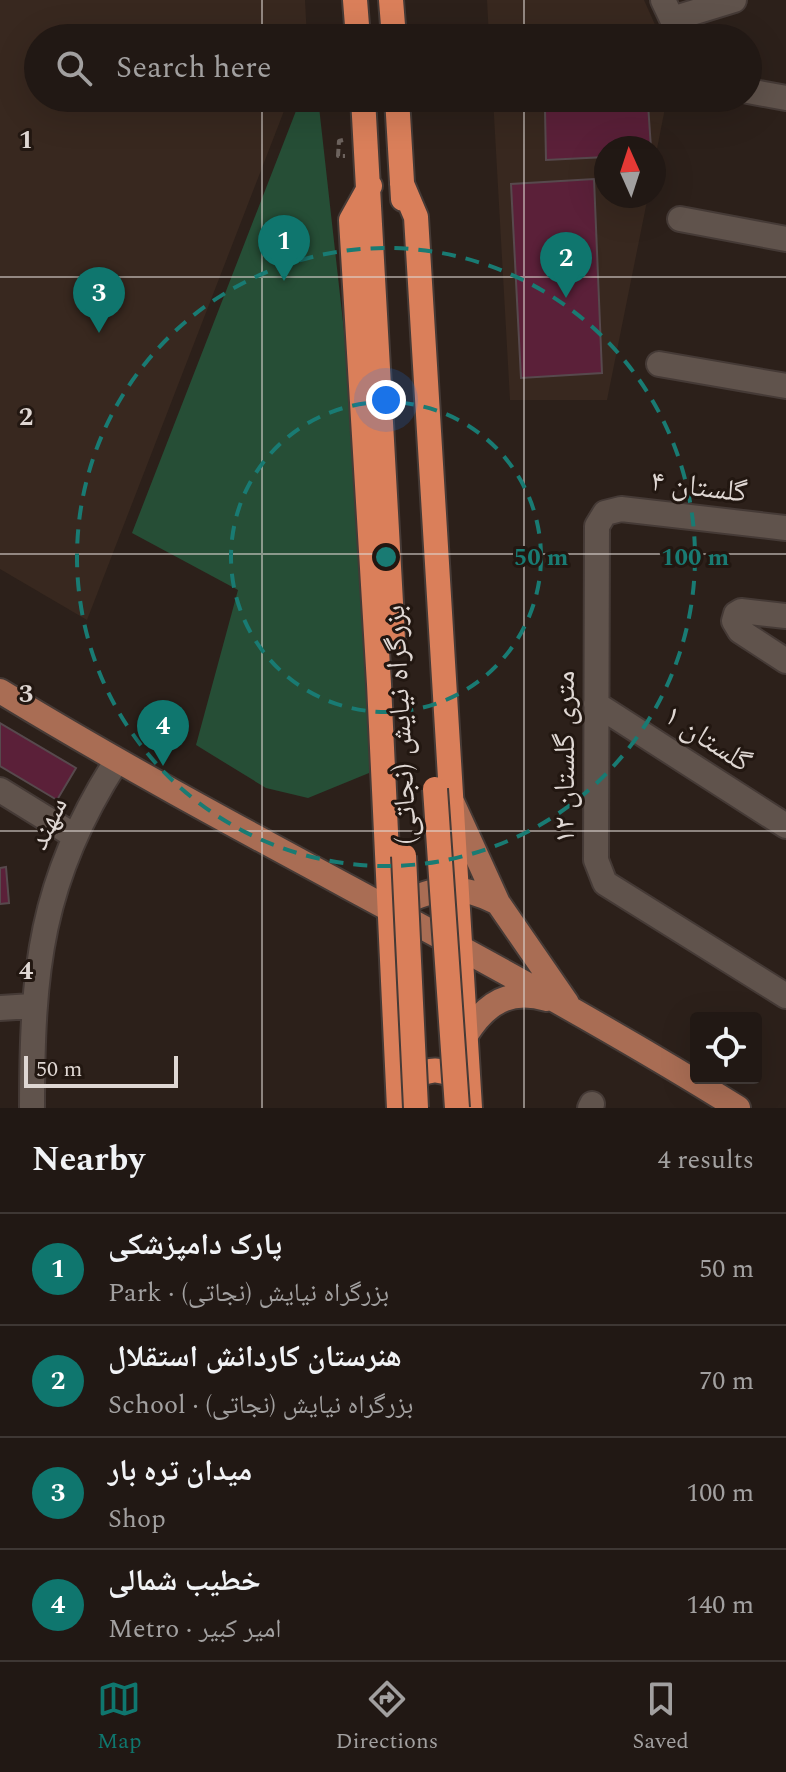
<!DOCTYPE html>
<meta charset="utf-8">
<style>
:root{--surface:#211814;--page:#29211d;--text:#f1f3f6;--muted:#a2a0a0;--line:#3e3734;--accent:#0f766e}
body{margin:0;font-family:Spectral,"Noto Naskh Arabic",serif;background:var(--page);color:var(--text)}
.controls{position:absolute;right:24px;bottom:24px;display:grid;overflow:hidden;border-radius:8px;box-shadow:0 8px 32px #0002}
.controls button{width:72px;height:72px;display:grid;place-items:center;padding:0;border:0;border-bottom:2px solid var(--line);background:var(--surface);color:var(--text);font:40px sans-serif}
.compass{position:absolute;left:594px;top:136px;width:72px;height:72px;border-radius:50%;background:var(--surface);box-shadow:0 8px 32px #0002;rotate:357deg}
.scale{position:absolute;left:24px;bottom:20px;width:154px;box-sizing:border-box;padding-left:8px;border:4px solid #dfd7d3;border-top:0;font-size:22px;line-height:28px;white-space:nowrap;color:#dfd7d3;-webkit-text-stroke:6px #221711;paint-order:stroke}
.you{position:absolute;left:386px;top:400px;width:28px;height:28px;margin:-20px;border:6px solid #fff;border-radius:50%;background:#1a73e8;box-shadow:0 0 0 12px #1a73e833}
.badge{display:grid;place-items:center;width:52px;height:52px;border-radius:50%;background:var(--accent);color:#fff;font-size:26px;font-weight:700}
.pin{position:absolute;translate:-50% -66px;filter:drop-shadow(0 2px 4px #0008)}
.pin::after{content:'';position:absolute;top:42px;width:28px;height:24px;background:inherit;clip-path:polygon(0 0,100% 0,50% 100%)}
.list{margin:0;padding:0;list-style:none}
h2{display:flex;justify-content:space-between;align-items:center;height:104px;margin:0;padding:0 32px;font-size:34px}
h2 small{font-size:26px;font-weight:400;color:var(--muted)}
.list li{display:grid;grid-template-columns:52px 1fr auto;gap:24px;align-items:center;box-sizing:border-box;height:112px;padding:0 32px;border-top:2px solid var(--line)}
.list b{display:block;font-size:30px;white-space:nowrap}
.list p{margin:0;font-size:26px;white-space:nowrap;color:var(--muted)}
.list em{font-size:26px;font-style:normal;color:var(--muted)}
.icon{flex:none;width:44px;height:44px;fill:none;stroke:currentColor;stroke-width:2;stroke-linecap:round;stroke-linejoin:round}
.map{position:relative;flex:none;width:786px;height:1108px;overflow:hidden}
.search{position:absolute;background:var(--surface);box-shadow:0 8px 32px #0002;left:24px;right:24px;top:24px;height:88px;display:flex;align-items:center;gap:20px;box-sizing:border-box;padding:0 28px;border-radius:44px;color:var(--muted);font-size:30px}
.sheet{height:552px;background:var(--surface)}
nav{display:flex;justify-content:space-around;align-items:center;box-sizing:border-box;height:112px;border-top:2px solid var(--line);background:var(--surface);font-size:22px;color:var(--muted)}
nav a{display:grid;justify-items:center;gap:4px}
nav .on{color:var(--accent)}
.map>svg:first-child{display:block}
.built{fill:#38281f}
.green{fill:#264e36}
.building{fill:#5b2039;stroke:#57494d;stroke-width:2}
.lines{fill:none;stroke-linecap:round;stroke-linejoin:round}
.minor-casing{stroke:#453a36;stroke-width:28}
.major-casing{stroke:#453a36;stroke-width:28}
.highway-casing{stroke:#453a36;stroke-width:28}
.path{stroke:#6d635e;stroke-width:4;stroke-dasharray:8 4;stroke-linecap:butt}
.minor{stroke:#60534c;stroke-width:24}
.major{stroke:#a96d54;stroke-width:24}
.highway{stroke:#da7f5a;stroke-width:24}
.highway-bridge-casing{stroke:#453a36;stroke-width:28;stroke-linecap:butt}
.highway-bridge{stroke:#da7f5a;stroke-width:24}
.grid{fill:none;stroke:#dfd7d3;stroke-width:2;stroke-opacity:0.55}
.ring{fill:none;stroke:#197b73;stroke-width:4;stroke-dasharray:14 10}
.labels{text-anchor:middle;stroke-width:6;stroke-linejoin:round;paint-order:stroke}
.street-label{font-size:30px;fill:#dfd7d3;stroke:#221711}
.grid-label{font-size:26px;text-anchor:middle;font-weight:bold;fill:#dfd7d3;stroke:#221711;stroke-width:6;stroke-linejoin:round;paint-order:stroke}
.centre{fill:#197b73;stroke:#221711;stroke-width:4}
.ring-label{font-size:24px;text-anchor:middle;font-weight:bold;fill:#197b73;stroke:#221711;stroke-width:6;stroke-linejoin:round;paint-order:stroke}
</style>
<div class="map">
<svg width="786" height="1108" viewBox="0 0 786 1108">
<rect width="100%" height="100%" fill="#2c201a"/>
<!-- built -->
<path class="built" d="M0,0H305L307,38H38V98H289L87,620L0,569Z
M487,0H644L661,38H489Z
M493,98H667L654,164V148H606V196H648L607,400H510Z"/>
<!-- green -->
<path class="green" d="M301,98H318L359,465L375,736L369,773L308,798L266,788L196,745L238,590L132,533Z"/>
<!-- building -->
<path class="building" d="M648,104L651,148H606V157L546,160L545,110Z
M594,179L602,373L521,378L511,184Z
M0,723L76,768L57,800L0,766Z
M6,867L9,903L0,904V868Z"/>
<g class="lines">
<!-- minor casing -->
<g class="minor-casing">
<path id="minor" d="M663,0L672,19L734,0
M748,91L786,98
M680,219L786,239
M659,364L786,386
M786,528L621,509L605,513L597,526L596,860L605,883L786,996
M786,616L741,611L736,614L734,621L740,631L786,661
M596,704L786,826
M0,790L73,835
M0,1008L32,1006
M32,1108C32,971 40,880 116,762
M590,1108L592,1104"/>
</g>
<!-- major casing -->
<g class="major-casing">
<path id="major" d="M0,691C241,838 498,958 738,1108
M453,804L498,903L567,1003
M390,909C433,888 455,880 498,903
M466,1035C486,1003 510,988 547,999"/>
</g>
<!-- highway casing -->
<g class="highway-casing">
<path id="highway" d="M355,0L358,38
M391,0L394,38
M363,98L393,639
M397,98L403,199
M402,184L416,217L470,1108
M370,186L351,220L379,684L399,1108
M405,1091C423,1062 447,1066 468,1089"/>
</g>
<!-- path -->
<path class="path" d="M343,140L339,141L338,156H345"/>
<!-- minor -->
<use href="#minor" class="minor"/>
<!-- major -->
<use href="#major" class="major"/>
<!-- highway -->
<use href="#highway" class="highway"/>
<!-- highway-bridge casing -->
<g class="highway-bridge-casing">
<path id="highway-bridge" d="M435,789L457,1108
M404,856L416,1108"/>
</g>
<!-- highway-bridge -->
<use href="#highway-bridge" class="highway-bridge"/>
</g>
<!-- grid -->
<path class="grid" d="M262,0V38M524,0V38M262,98V1108M524,98V1108M0,277H786M0,554H786M0,831H786"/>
<!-- distance rings -->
<g class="ring">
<circle cx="386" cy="557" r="155"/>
<circle cx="386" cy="557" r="309"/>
</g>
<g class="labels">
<!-- street labels -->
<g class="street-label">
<text transform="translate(699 486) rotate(7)" y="10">گلستان ۴</text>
<text transform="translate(400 725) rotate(-93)" y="10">بزرگراه نیایش (نجاتی)</text>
<text transform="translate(708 738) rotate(33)" y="10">گلستان ۱</text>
<text transform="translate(564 757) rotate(-90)" y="10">۱۲ متری گلستان</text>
<text transform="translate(47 823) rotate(-65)" y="10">سهند</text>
</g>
</g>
<g class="grid-label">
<text x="26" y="148">1</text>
<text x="26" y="425">2</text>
<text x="26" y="702">3</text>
<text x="26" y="979">4</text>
</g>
<circle cx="386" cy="557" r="12" class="centre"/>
<g class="ring-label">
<text x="541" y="565">50 m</text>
<text x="695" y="565">100 m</text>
</g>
</svg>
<div class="controls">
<button><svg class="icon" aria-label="locate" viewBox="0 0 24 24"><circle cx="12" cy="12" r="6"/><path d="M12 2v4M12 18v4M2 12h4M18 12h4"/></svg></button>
</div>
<svg class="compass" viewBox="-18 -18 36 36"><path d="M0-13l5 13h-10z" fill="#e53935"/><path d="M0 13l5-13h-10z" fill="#a2a0a0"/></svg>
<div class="scale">50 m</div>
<div class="you"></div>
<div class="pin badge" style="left:284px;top:281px">1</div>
<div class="pin badge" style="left:566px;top:298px">2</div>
<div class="pin badge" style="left:99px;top:333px">3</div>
<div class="pin badge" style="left:163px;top:766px">4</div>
<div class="search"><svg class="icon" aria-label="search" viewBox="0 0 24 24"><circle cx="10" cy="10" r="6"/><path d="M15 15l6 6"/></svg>Search here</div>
</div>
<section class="sheet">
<h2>Nearby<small>4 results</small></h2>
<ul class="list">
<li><span class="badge">1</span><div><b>پارک دامپزشکی</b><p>Park · بزرگراه نیایش (نجاتی)</p></div><em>50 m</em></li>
<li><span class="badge">2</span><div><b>هنرستان کاردانش استقلال</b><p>School · بزرگراه نیایش (نجاتی)</p></div><em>70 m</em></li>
<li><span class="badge">3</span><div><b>میدان تره بار</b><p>Shop</p></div><em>100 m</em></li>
<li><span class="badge">4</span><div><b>خطیب شمالی</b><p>Metro · امیر کبیر</p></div><em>140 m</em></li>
</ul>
</section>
<nav>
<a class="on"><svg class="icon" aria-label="map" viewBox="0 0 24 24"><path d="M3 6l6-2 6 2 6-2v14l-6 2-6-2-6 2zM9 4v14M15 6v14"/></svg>Map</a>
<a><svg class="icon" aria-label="directions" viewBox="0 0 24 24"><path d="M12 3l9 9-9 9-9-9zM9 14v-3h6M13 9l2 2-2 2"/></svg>Directions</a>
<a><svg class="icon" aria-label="saved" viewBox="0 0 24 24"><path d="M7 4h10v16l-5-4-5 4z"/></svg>Saved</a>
</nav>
